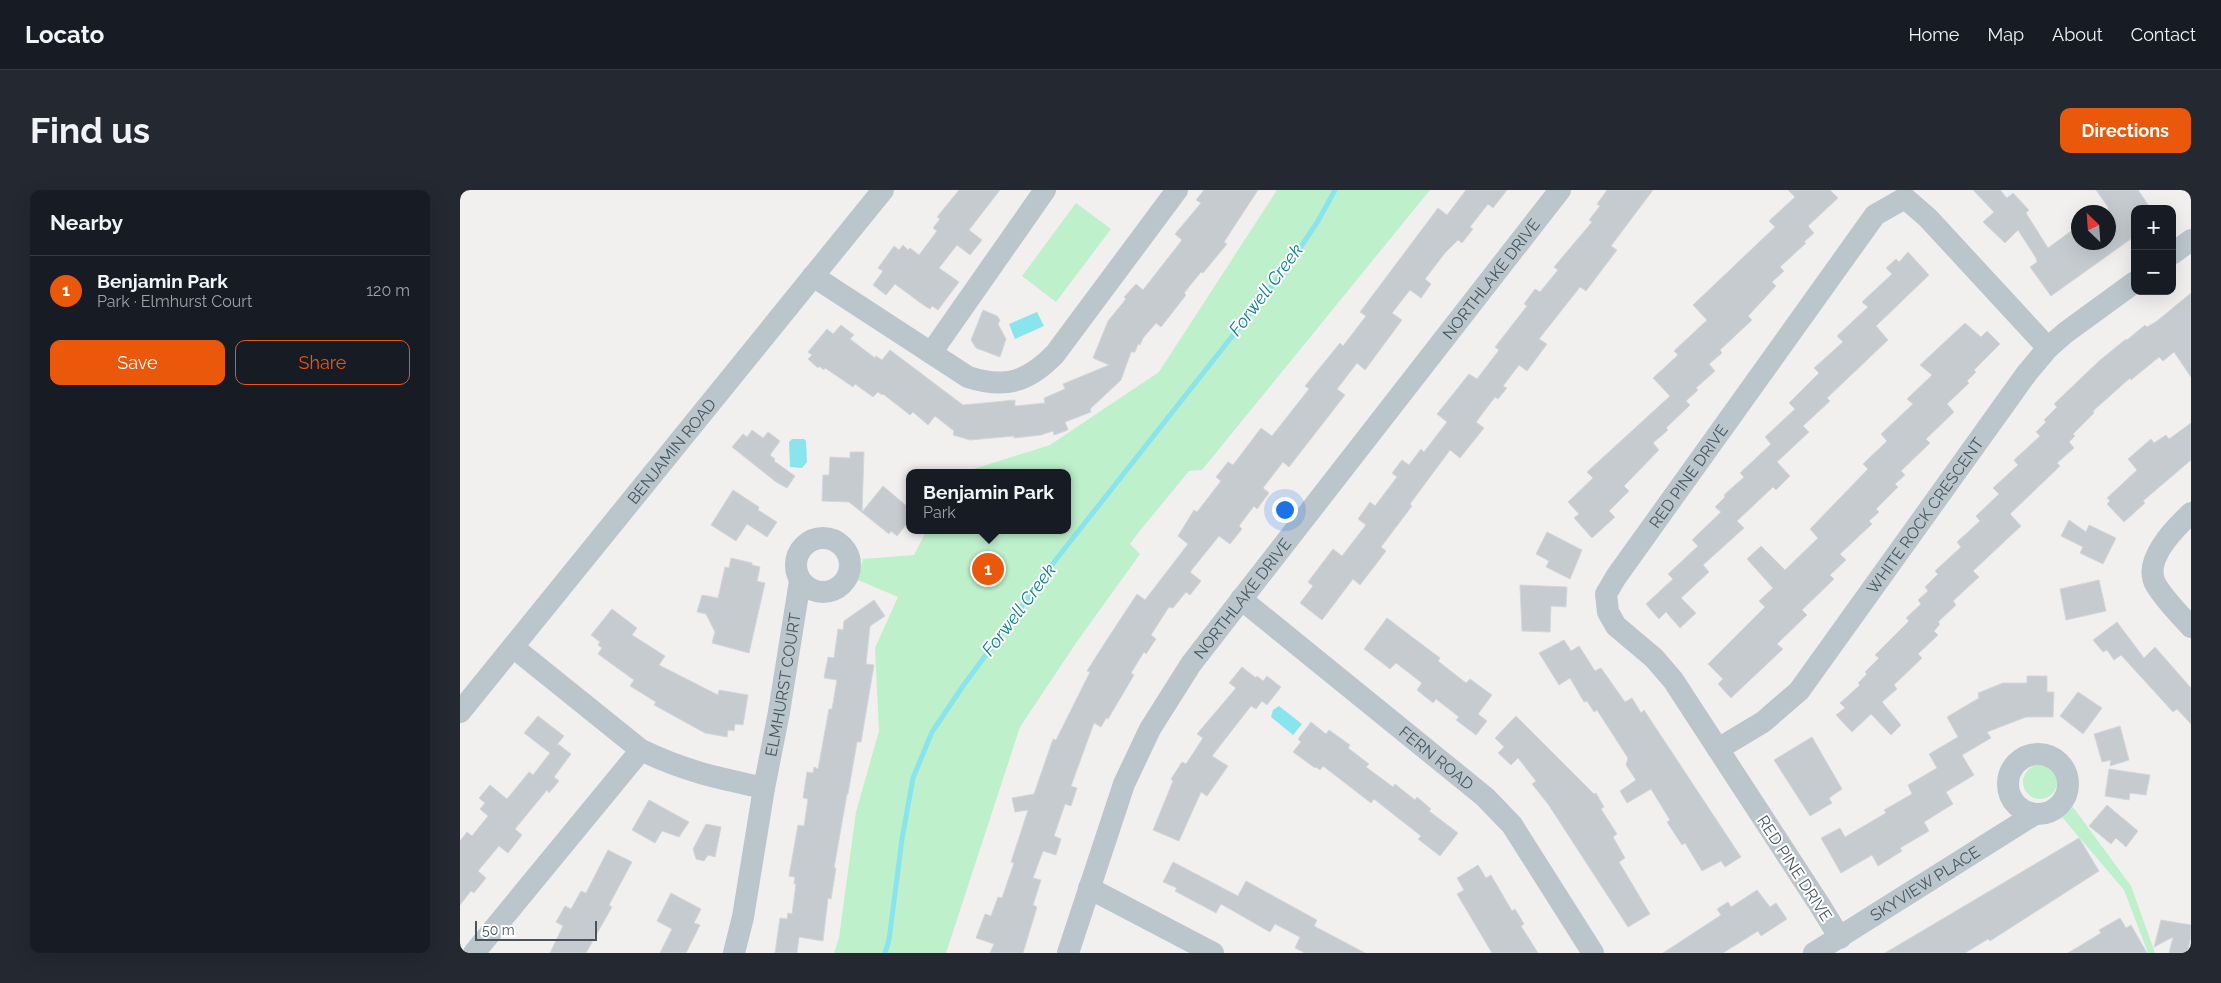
<!DOCTYPE html>
<meta charset="utf-8">
<style>
:root{--surface:#171b24;--page:#242831;--text:#f1f3f6;--muted:#9ea1a6;--line:#363941;--accent:#ea580c}
body{margin:0;font-family:Raleway,sans-serif;background:var(--page);color:var(--text)}
.controls{position:absolute;right:15px;top:15px;display:grid;overflow:hidden;border-radius:10px;box-shadow:0 5px 20px #0002}
.controls button{width:45px;height:45px;display:grid;place-items:center;padding:0;border:0;border-bottom:1px solid var(--line);background:var(--surface);color:var(--text);font:25px sans-serif}
.compass{position:absolute;left:1611px;top:15px;width:45px;height:45px;border-radius:50%;background:var(--surface);box-shadow:0 5px 20px #0002;rotate:335deg}
.scale{position:absolute;left:15px;bottom:12px;width:122px;box-sizing:border-box;padding-left:5px;border:2px solid #47555d;border-top:0;font-size:14px;line-height:18px;white-space:nowrap;color:#47555d;-webkit-text-stroke:4px #fff;paint-order:stroke}
.you{position:absolute;left:824px;top:319px;width:18px;height:18px;margin:-12px;border:4px solid #fff;border-radius:50%;background:#1a73e8;box-shadow:0 0 0 8px #1a73e833}
.badge{display:grid;place-items:center;width:32px;height:32px;border-radius:50%;background:var(--accent);color:#fff;font-size:16px;font-weight:700}
.pin{position:absolute;translate:-50% -50%;border:2px solid #fff;box-shadow:0 1px 5px #0006}
.popup{position:absolute;left:446px;top:279px;width:165px;height:65px;box-sizing:border-box;display:grid;place-content:center;border-radius:10px;background:var(--surface);filter:drop-shadow(0 1px 4px #0005);font-size:16px;white-space:nowrap;color:var(--muted)}
.popup b{font-size:19px;color:var(--text)}
.popup::after{content:'';position:absolute;left:50%;top:100%;margin-left:-10px;border:10px solid transparent;border-top-color:var(--surface)}
.list{margin:0;padding:0;list-style:none}
h2{display:flex;justify-content:space-between;align-items:center;height:65px;margin:0;padding:0 20px;font-size:21px}
h2 small{font-size:16px;font-weight:400;color:var(--muted)}
.list li{display:grid;grid-template-columns:32px 1fr auto;gap:15px;align-items:center;box-sizing:border-box;height:70px;padding:0 20px;border-top:1px solid var(--line)}
.list b{display:block;font-size:19px;white-space:nowrap}
.list p{margin:0;font-size:16px;white-space:nowrap;color:var(--muted)}
.list em{font-size:16px;font-style:normal;color:var(--muted)}
.actions{display:flex;gap:10px;padding:15px 20px}
.actions a{flex:1;padding:11px 0;border:1px solid var(--accent);border-radius:10px;text-align:center;font-size:18px;color:var(--accent)}
.actions .main{background:var(--accent);color:#fff}
.map{position:relative;flex:none;width:1731px;height:763px;overflow:hidden;border-radius:10px}
header{display:flex;align-items:center;gap:30px;box-sizing:border-box;height:70px;padding:0 25px;background:var(--surface);border-bottom:1px solid var(--line)}
header strong{font-size:24px}
nav{display:flex;gap:28px;margin-inline-start:auto;font-size:18px}
.intro{display:flex;align-items:center;justify-content:space-between;box-sizing:border-box;height:120px;padding:0 30px}
h1{margin:0;font-size:35px}
.button{padding:12px 22px;border-radius:10px;background:var(--accent);color:#fff;font-size:18px;font-weight:700}
main{display:flex;gap:30px;padding:0 30px}
aside{flex:1;background:var(--surface);border-radius:10px;box-shadow:0 5px 20px #0002}
.map>svg:first-child{display:block}
.green{fill:#bdf0cb}
.water{fill:#89e4ee}
.lines{fill:none;stroke-linecap:round;stroke-linejoin:round}
.stream{stroke:#89e4ee;stroke-width:5}
.building{fill:#c6cbcf;stroke:#d3d6db}
.minor{stroke:#bac5cc;stroke-width:22}
.labels{text-anchor:middle;stroke-width:4;stroke-linejoin:round;paint-order:stroke}
.street-label{font-size:16px;fill:#47555d;stroke:#fff}
.water-label{font-size:18px;font-style:italic;fill:#0b818e;stroke:#fff}
</style>
<header>
<strong>Locato</strong>
<nav><a>Home</a><a>Map</a><a>About</a><a>Contact</a></nav>
</header>
<div class="intro"><h1>Find us</h1><a class="button">Directions</a></div>
<main>
<aside>
<h2>Nearby<small></small></h2>
<ul class="list">
<li><span class="badge">1</span><div><b>Benjamin Park</b><p>Park · Elmhurst Court</p></div><em>120 m</em></li>
</ul>
<div class="actions"><a class="main">Save</a><a>Share</a></div>
</aside>
<div class="map">
<svg width="1731" height="763" viewBox="0 0 1731 763">
<rect width="100%" height="100%" fill="#f2efef"/>
<!-- green -->
<path class="green" d="M817,0H970L742,280L729,281L678,343L670,354L680,364L616,453L560,537L486,763H374L379,748L396,622L419,541L415,458L438,407L398,390L403,369L454,365L467,340H607V283H501L590,255L699,182Z
M616,13L651,39L596,112L562,86Z
M1563 592a17 17 0 1 1 34 0a17 17 0 1 1-34 0Z
M1613,617L1671,696L1695,763H1688L1664,700L1602,627Z"/>
<!-- water -->
<path class="water" d="M577,122L584,136L555,149L549,134Z
M332,249H344L346,251L347,272L342,278L330,277L329,252Z
M819,516L842,534L833,545L811,527L813,520Z"/>
<g class="lines">
<!-- stream -->
<path class="stream" d="M425,763L429,750L442,649L453,588L472,542L503,496L598,367L830,73L858,31L875,0"/>
</g>
<!-- building -->
<path class="building" d="M499,0H540L509,40L522,50L510,65L497,55L479,78L499,92L478,120L472,116L470,119L462,114L435,94L426,105L413,95L423,81L418,78L434,56L439,60L443,55L448,60L450,58L459,65L477,41L473,38L480,29L477,27Z
M744,0H798L764,52L767,54L743,83L741,82L724,103L726,105L701,137L696,133L683,148L680,155L678,154L675,162H671L661,190L630,219L631,222L605,232L608,240L594,245L593,241L581,245L554,248V246L510,250L493,245L494,241L475,226L468,235L453,222L450,225L423,204L422,205L418,202L413,207L395,194L393,197L365,178L364,180L359,176L358,178L348,169L352,165L348,162L367,139L373,144L381,135L394,145L390,149L415,168L416,166L422,170L430,160L503,215L555,210V216L585,213L584,208L605,199L603,194L649,175L633,168L648,131L666,109L664,107L676,94L683,100L722,50L715,44L741,13L736,10Z
M1006,0H1047L1033,18L1028,14L1010,37L1013,39L1002,53L998,50L985,63L965,89L971,94L961,108L950,100L932,123L942,130L905,180L897,173L877,199L885,205L829,277L823,272L803,298L809,303L797,319L794,316L779,336L782,339L770,354L759,346L730,382L741,391L730,405L726,402L713,418L709,417L691,445L696,449L686,464L684,462L671,483L674,485L648,529L646,528L641,537L634,533L611,596L617,598L611,616L605,614L594,646L601,649L596,665L583,661L573,688L581,690L573,715L577,717L563,763H530L534,754L516,748L525,724L531,726L538,707L542,708L554,673L551,672L568,620L555,622L552,608L574,604L593,549L596,550L630,482L627,481L648,448L677,404L685,410L728,354L718,346L734,320L737,322L761,291L756,287L768,272L773,275L801,238L812,246L849,199L845,196L880,153L883,156L906,126L900,122L978,18L987,25Z
M1147,0H1193L1151,56L1157,60L1126,101L1120,97L1079,149L1087,154L1067,181L1059,175L1043,196L1047,198L1038,209L1035,207L1016,232L1024,238L1000,268L990,260L950,314L952,316L921,357L926,361L917,373L900,395L893,389L862,430L840,413L853,396L848,392L873,359L882,366L906,335L898,329L910,312L915,316L937,287L932,283L942,270L949,275L961,259L964,262L987,232L977,224L1009,184L1017,189L1039,160L1035,157L1067,116L1064,114L1075,99L1080,102L1098,80L1094,77L1132,32L1129,30L1140,16L1137,14Z
M1328,0H1370L1378,8L1348,36L1354,43L1344,52L1346,53L1320,77L1324,81L1312,92L1316,96L1288,126L1292,130L1260,160L1262,163L1249,174L1255,181L1236,198L1238,200L1226,211L1230,215L1206,238L1208,240L1193,253L1199,260L1164,296L1169,301L1149,321L1155,327L1132,348L1114,328L1119,324L1108,312L1133,288L1127,282L1210,206L1193,188L1218,165L1214,161L1247,130L1233,115L1315,37L1309,31L1335,7Z
M1513,0H1540L1547,8L1553,3L1569,20L1566,23L1588,58L1618,36V52H1648V17L1636,0H1678L1691,19H1675V46L1591,106L1570,77L1577,72L1576,68L1558,40L1545,53L1523,32L1534,22Z
M1448,62L1469,85L1416,136L1428,150L1367,208L1370,211L1343,236L1349,242L1317,272L1330,286L1316,300L1313,297L1277,331L1284,338L1243,375L1249,382L1221,408L1236,423L1220,438L1206,422L1199,429L1186,414L1213,389L1208,384L1238,356L1232,350L1261,322L1255,317L1265,307L1264,305L1284,287L1280,283L1311,254L1305,247L1335,219L1329,213L1359,183L1354,178L1383,152L1377,146L1408,117L1402,112L1432,84L1426,78L1436,69L1439,72Z
M1731,103V187L1714,162L1703,171L1699,167L1671,190L1670,188L1633,221L1634,223L1613,244L1615,246L1609,252L1614,258L1597,273L1600,276L1550,324L1561,336L1513,381L1519,387L1493,411L1496,415L1478,432L1480,434L1474,441L1478,445L1458,464L1462,468L1434,495L1437,499L1422,512L1441,535L1431,545L1411,524L1392,542L1376,525L1385,518L1380,513L1400,495L1398,493L1407,484L1405,482L1419,468L1415,465L1449,431L1446,428L1461,414L1458,410L1468,401L1465,397L1478,384L1475,381L1501,357L1497,352L1520,331L1516,326L1539,304L1533,298L1558,275L1554,270L1580,246L1576,242L1586,232L1584,230L1597,217L1594,214L1639,171L1666,149L1667,150L1685,135L1687,137L1697,131Z
M523,120L537,126L540,130L538,134L546,149L540,167L516,158L511,150Z
M1505,133L1521,147L1527,141L1540,154L1514,180L1516,182L1507,191L1509,193L1487,214L1494,222L1466,249L1470,253L1441,281L1445,285L1435,294L1438,297L1416,319L1419,322L1409,331L1412,334L1380,364L1386,370L1370,385L1374,389L1342,420L1347,425L1317,454L1323,459L1271,508L1258,494L1263,489L1248,474L1305,417L1299,411L1313,398L1287,369L1301,356L1325,380L1358,348L1350,339L1408,279L1403,274L1427,251L1421,244L1453,214L1447,209L1472,185L1460,175Z
M1731,233V270L1683,311L1685,313L1664,332L1647,314L1650,311L1647,308L1677,280L1668,269L1691,249L1694,253L1706,245L1709,249Z
M292,240L303,248L308,242L320,251L310,265L315,269L314,271L335,286L327,298L316,292L272,257L283,244L287,247Z
M390,262H404L402,322L423,296L449,318V331L437,346L431,341L429,344L389,312L362,311L363,285H369L370,267L390,268Z
M273,300L299,317L298,320L317,332L307,347L287,334L276,351L251,335Z
M1609,330L1626,342L1629,335L1656,348L1643,374L1620,363L1623,357L1601,346Z
M1087,342L1122,360L1110,389L1086,377L1089,371L1076,364Z
M271,368L292,373V375L300,377L297,391L305,393L289,463L252,453L255,442L246,424L237,422L242,405L258,408L265,377L269,378Z
M1639,390L1646,421L1606,430L1600,399Z
M1060,395L1107,397L1106,417L1091,416L1090,442L1062,441Z
M414,410L425,426L410,436L406,474L414,475L401,552H397L388,604H387L374,678H376L371,709L368,708L363,751L339,747L337,763H315L320,728L327,729L328,723L332,724L336,694H334L335,687L329,686L338,635L344,636L348,609L343,608L347,582L353,583L354,577L358,579L369,519H372L377,490L364,488L368,467L374,468L378,439L383,440L384,431Z
M152,419L177,438L172,445L205,466L199,475L258,505L259,500L288,505L283,535L275,534L274,541L268,540L267,547L245,543L194,515L196,512L170,496L174,490L138,464L142,458L138,455L140,452L131,445Z
M927,428L980,468L978,471L1006,493L1010,489L1032,505L1018,524L1027,531L1016,545L996,530L999,527L976,509L973,513L957,500L962,493L936,473L930,479L904,459Z
M1657,432L1684,468L1695,457L1731,498V534L1717,519L1713,522L1661,465L1654,470L1647,460L1643,462L1633,450Z
M1104,450L1111,461L1119,456L1135,481L1141,478L1165,512L1172,508L1181,523L1184,520L1281,667L1265,677L1261,671L1242,681L1225,653L1222,655L1207,632L1210,630L1191,599L1167,613L1160,601L1176,590L1166,575L1168,568L1137,520L1134,522L1127,511L1124,512L1110,488L1099,495L1079,463Z
M782,477L796,488L797,486L803,491L807,486L821,497L807,515L802,511L796,519L791,516L752,566L768,576L747,606L741,602L719,651L693,640L713,591L711,589L722,572L726,574L743,548L737,544L776,498L769,493Z
M1567,486H1587V502H1594L1593,527H1566L1527,542L1531,548L1502,565L1514,585L1486,602L1493,614L1464,632L1469,641L1440,658L1442,661L1418,676L1412,665L1381,683L1361,648L1380,638L1385,647L1426,623L1424,620L1452,604L1448,595L1477,578L1469,564L1498,547L1487,527L1519,508L1518,503L1543,493H1567Z
M1618,502L1642,518L1623,544L1600,526Z
M78,526L104,546L96,556L98,554L111,564L94,587L99,591L89,603L87,600L55,639L62,645L48,663L39,656L18,681L26,688L14,703L11,701L0,715V651L7,642L12,646L28,626L20,619L25,613L19,608L30,595L47,609L69,582L73,585L90,563L64,543Z
M1056,526L1134,604L1136,603L1144,617L1141,619L1157,644L1153,647L1165,668L1159,672L1190,724L1168,737L1088,614L1072,594L1076,591L1058,568L1051,575L1038,563L1044,557L1035,548Z
M851,532L866,544L869,540L890,555L888,558L909,574L906,577L933,597L935,594L955,610L957,607L971,619L969,621L998,643L980,666L958,649L961,646L914,609L911,613L863,576L860,580L856,577L855,578L833,562L841,552L838,549Z
M1660,536L1669,570L1650,576L1651,570L1642,572L1634,544Z
M1352,547L1382,599L1369,608L1372,613L1350,626L1314,570Z
M1649,579L1690,585L1686,605L1670,603L1669,610L1645,606Z
M189,610L229,632L219,647L202,641L195,653L172,640Z
M1647,615L1678,641L1666,657L1656,648L1651,654L1629,636Z
M246,634L261,637L255,667L248,665L244,671L236,669L233,659Z
M1619,648L1639,681L1530,751L1528,749L1505,763H1425Z
M148,660L172,672L149,715L152,717L126,763H90L103,736L96,732L105,716L111,719L121,701L126,703Z
M713,672L778,706L786,691L857,730L854,736L905,763H845L835,758L840,747L815,734L810,742L761,714L756,723L715,701L717,698L703,692Z
M1018,675L1026,688L1031,685L1052,721L1055,719L1064,734L1061,736L1078,763H1032L997,704L1004,700L997,688Z
M1297,700L1310,717L1316,713L1327,729L1301,746L1298,741L1263,763H1203L1261,725L1257,719L1268,712L1271,717Z
M211,703L241,719L234,733L240,735L226,763H200L212,739L197,731Z
M1660,728L1666,738L1671,735L1687,763H1608L1641,743L1639,740Z
M1701,730L1731,735V746L1727,763H1709L1713,747L1694,757Z"/>
<g class="lines">
<!-- minor -->
<g class="minor">
<path d="M1712,64L1731,50"/>
<path d="M353,86L508,187C545,199 568,192 595,164L717,0"/>
<path d="M471,163L585,0"/>
<path d="M1731,323C1715,338 1682,371 1696,395C1705,410 1719,424 1731,437"/>
<circle cx="363" cy="375" r="27"/>
<path id="s1" d="M781,409L1025,607L1052,635L1133,763"/>
<path d="M53,457L181,560C224,581 258,588 304,598L283,727L274,763"/>
<path id="s2" d="M0,522L423,0"/>
<path id="s3" d="M1258,559L1303,532L1339,501L1567,183L1588,158L1605,143L1675,92"/>
<circle cx="1578" cy="594" r="30"/>
<path id="s4" d="M304,598L319,522L340,391"/>
<path d="M629,698L753,763"/>
<path id="s5" d="M1380,748L1359,714L1213,490L1194,468L1156,436L1148,422L1146,404L1156,387L1415,25L1445,8L1468,28L1588,158"/>
<path d="M14,763L181,560"/>
<path id="s6" d="M608,763L664,594L690,539L731,474L1100,0"/>
<path id="s7" d="M1354,763L1575,624"/>
</g>
</g>
<g class="labels">
<!-- street labels -->
<g class="street-label">
<text dy="6" stroke="none"><textPath href="#s6" startOffset="804">NORTHLAKE DRIVE</textPath></text>
<text dy="6" stroke="none"><textPath href="#s2" startOffset="336">BENJAMIN ROAD</textPath></text>
<text dy="6" stroke="none"><textPath href="#s5" startOffset="564">RED PINE DRIVE</textPath></text>
<text dy="6" stroke="none"><textPath href="#s3" startOffset="316">WHITE ROCK CRESCENT</textPath></text>
<text dy="6" stroke="none"><textPath href="#s6" startOffset="399">NORTHLAKE DRIVE</textPath></text>
<text dy="6" stroke="none"><textPath href="#s4" startOffset="105">ELMHURST COURT</textPath></text>
<text dy="6" stroke="none"><textPath href="#s1" startOffset="252">FERN ROAD</textPath></text>
<text transform="translate(1335 678) rotate(57)" y="6">RED PINE DRIVE</text>
<text dy="6" stroke="none"><textPath href="#s7" startOffset="131">SKYVIEW PLACE</textPath></text>
</g>
<!-- water labels -->
<g class="water-label">
<text transform="translate(806 100) rotate(-53)" y="6">Forwell Creek</text>
<text transform="translate(559 420) rotate(-53)" y="6">Forwell Creek</text>
</g>
</g>
</svg>
<div class="controls">
<button>+</button>
<button>−</button>
</div>
<svg class="compass" viewBox="-18 -18 36 36"><path d="M0-13l5 13h-10z" fill="#e53935"/><path d="M0 13l5-13h-10z" fill="#9ea1a6"/></svg>
<div class="scale">50 m</div>
<div class="you"></div>
<div class="pin badge" style="left:528px;top:379px">1</div>
<div class="popup"><b>Benjamin Park</b>Park</div>
</div>
</main>
